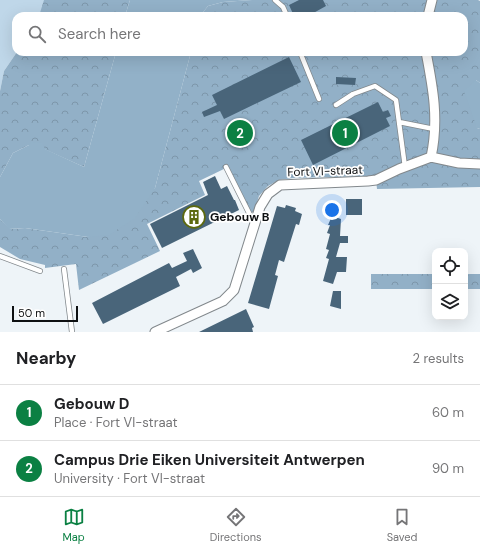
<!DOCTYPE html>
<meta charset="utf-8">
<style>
:root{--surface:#fff;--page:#f2f2f2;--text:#202124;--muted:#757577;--line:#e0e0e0;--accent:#0b8043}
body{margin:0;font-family:"DM Sans",sans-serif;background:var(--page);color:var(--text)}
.controls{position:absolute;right:12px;bottom:12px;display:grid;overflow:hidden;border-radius:8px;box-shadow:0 4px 16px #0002}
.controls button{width:36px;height:36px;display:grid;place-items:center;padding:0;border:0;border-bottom:1px solid var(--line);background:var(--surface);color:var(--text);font:20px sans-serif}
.scale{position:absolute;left:12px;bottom:10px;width:66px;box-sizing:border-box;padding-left:4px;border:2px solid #0e1012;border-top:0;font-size:11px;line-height:14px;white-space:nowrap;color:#0e1012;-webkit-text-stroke:3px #fff;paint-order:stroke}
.you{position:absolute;left:332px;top:210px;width:14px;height:14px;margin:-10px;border:3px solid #fff;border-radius:50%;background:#1a73e8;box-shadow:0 0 0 6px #1a73e833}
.badge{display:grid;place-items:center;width:26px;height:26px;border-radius:50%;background:var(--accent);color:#fff;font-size:13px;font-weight:700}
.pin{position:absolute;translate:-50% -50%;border:2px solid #fff;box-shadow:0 1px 4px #0006}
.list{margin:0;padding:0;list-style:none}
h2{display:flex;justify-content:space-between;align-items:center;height:52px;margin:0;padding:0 16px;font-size:17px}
h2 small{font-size:13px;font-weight:400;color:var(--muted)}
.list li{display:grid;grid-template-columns:26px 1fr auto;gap:12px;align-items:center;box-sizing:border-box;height:56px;padding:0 16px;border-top:1px solid var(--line)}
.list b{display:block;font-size:15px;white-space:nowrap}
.list p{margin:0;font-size:13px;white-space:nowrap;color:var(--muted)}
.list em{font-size:13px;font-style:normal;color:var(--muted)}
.icon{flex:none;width:22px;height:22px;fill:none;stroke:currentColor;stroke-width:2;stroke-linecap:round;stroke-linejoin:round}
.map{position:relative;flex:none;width:480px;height:332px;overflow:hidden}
.search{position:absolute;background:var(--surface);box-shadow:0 4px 16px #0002;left:12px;right:12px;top:12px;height:44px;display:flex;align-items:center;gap:10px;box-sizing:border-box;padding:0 14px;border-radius:12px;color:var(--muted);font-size:15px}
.sheet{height:164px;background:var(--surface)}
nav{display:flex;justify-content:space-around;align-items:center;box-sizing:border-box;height:56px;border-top:1px solid var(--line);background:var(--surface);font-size:11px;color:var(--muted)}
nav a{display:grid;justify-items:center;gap:2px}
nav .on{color:var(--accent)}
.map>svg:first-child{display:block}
.green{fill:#bfd7e9}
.forest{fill:url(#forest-crowns)}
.water{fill:#92b1c8}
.building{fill:#49657a}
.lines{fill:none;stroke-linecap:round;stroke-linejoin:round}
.lane-casing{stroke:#82888c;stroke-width:6}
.street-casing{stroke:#82888c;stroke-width:11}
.lane{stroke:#fff;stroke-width:4.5}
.street{stroke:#fff;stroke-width:9}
.labels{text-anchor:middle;stroke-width:3.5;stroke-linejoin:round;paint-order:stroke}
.street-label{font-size:12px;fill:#0e1012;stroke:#fff}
.poi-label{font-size:12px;font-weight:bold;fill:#0e1012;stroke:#fff;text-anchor:start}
</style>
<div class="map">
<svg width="480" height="332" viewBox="0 0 480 332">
<defs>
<pattern id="forest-crowns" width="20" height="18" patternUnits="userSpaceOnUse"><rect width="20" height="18" fill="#92b0c7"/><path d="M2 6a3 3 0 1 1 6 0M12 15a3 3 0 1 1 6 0" fill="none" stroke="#7d96aa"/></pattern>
</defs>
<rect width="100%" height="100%" fill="#eef4f8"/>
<!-- green -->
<path class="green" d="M0,0H48L41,16H16L17,52L4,71L0,91Z"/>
<!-- forest -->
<path class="forest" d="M44,0H130L125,16H39Z
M252,0H478L480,1V83L476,80L477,128L480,129V187L377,189L376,180L368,176L293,178L279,180L268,186L259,196L255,209L250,215L226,168L199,181L205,195L147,224L160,251L79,290L76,264L45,268V265L20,259L0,247V219L10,229L25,228L88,237L155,188L191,52H464V16H200L208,6L223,2Z
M17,52H116L84,167L44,149L29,145L13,153L0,177V91L4,71Z
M371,274H435V289H371Z
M465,274H480V289H465Z"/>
<!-- water -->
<path class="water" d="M130,0H252L223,2L208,6L200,16H125Z
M116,52H191L155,188L135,218L109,235L88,237L25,228L9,229L0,219V177L13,153L29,145L31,142L42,143L45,149L84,167Z
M476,80L480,83V129L477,128L464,91Z"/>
<!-- building -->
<path class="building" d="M299,0H323L326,6L308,16H294L289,5Z
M289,57L301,82L224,119L220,111L204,117L202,112L217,105L212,95Z
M336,77L356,78L355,85L336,84Z
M378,102L383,112L388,110L391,116L386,118L390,126L313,165L301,140Z
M215,176L221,189L227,186L234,200H235L239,210L162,248L150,224L208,195L203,182Z
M346,199H362V215H346Z
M286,205L296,208L295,211L302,214L299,225L296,224L284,262L279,260L275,275L278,276L269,309L248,303L277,206L285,208Z
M332,216L341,219L340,236H348V243H340L336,257H347L346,272H337L333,284L323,281L329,259L326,258L329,250L326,249L330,234L327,233L330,225H328Z
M193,249L202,268L193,273L191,269L176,277L180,286L103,324L92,303L169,263L172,268L187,261L183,253Z
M333,291H341V309L330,306Z
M246,309L254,327L252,328L253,332H199Z"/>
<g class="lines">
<!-- lane casing -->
<g class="lane-casing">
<path id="lane" d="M275,0L283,7L287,16
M300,52L319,99
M336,105L353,94L375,86L396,100L405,167
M399,122L434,129
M226,167L250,215L255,221
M0,256L40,271
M64,269L72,332"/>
</g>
<!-- street casing -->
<g class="street-casing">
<path id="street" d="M428,16L432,0
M426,52C433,88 439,120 431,157
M155,332L223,301L234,290L260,207L268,194L280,185L368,181L376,180L399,169L431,157L459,163L480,164"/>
</g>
<!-- lane -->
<use href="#lane" class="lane"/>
<!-- street -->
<use href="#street" class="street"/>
</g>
<!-- icons -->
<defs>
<g id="building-ring" transform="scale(1.15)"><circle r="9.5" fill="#fff" stroke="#5d690f" stroke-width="1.5"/><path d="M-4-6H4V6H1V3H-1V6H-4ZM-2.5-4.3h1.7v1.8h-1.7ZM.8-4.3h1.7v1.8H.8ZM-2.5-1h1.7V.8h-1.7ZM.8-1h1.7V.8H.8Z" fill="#5d690f"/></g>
</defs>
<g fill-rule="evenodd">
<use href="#building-ring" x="194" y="217"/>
</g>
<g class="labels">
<!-- street labels -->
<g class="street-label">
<text transform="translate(325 171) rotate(-2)" y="4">Fort VI-straat</text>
</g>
<!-- poi labels -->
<g class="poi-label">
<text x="210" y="221">Gebouw B</text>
</g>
</g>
</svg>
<div class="controls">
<button><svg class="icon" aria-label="locate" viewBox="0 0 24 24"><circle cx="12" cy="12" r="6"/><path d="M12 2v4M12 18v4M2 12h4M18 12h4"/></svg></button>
<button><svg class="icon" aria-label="layers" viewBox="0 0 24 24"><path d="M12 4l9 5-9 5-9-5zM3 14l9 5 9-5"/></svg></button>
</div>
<div class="scale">50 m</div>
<div class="you"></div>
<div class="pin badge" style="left:345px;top:133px">1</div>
<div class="pin badge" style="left:240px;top:133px">2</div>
<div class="search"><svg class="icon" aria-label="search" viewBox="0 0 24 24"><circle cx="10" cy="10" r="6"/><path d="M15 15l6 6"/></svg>Search here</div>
</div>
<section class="sheet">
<h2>Nearby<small>2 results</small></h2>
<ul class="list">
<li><span class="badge">1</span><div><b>Gebouw D</b><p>Place · Fort VI-straat</p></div><em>60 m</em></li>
<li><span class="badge">2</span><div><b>Campus Drie Eiken Universiteit Antwerpen</b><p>University · Fort VI-straat</p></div><em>90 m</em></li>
</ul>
</section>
<nav>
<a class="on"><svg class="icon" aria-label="map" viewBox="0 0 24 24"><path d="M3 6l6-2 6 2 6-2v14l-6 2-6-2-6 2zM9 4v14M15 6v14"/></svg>Map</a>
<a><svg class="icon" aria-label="directions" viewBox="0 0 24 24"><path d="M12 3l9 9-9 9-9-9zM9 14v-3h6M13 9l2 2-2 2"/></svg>Directions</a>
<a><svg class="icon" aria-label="saved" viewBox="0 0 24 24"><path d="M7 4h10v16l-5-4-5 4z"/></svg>Saved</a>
</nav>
